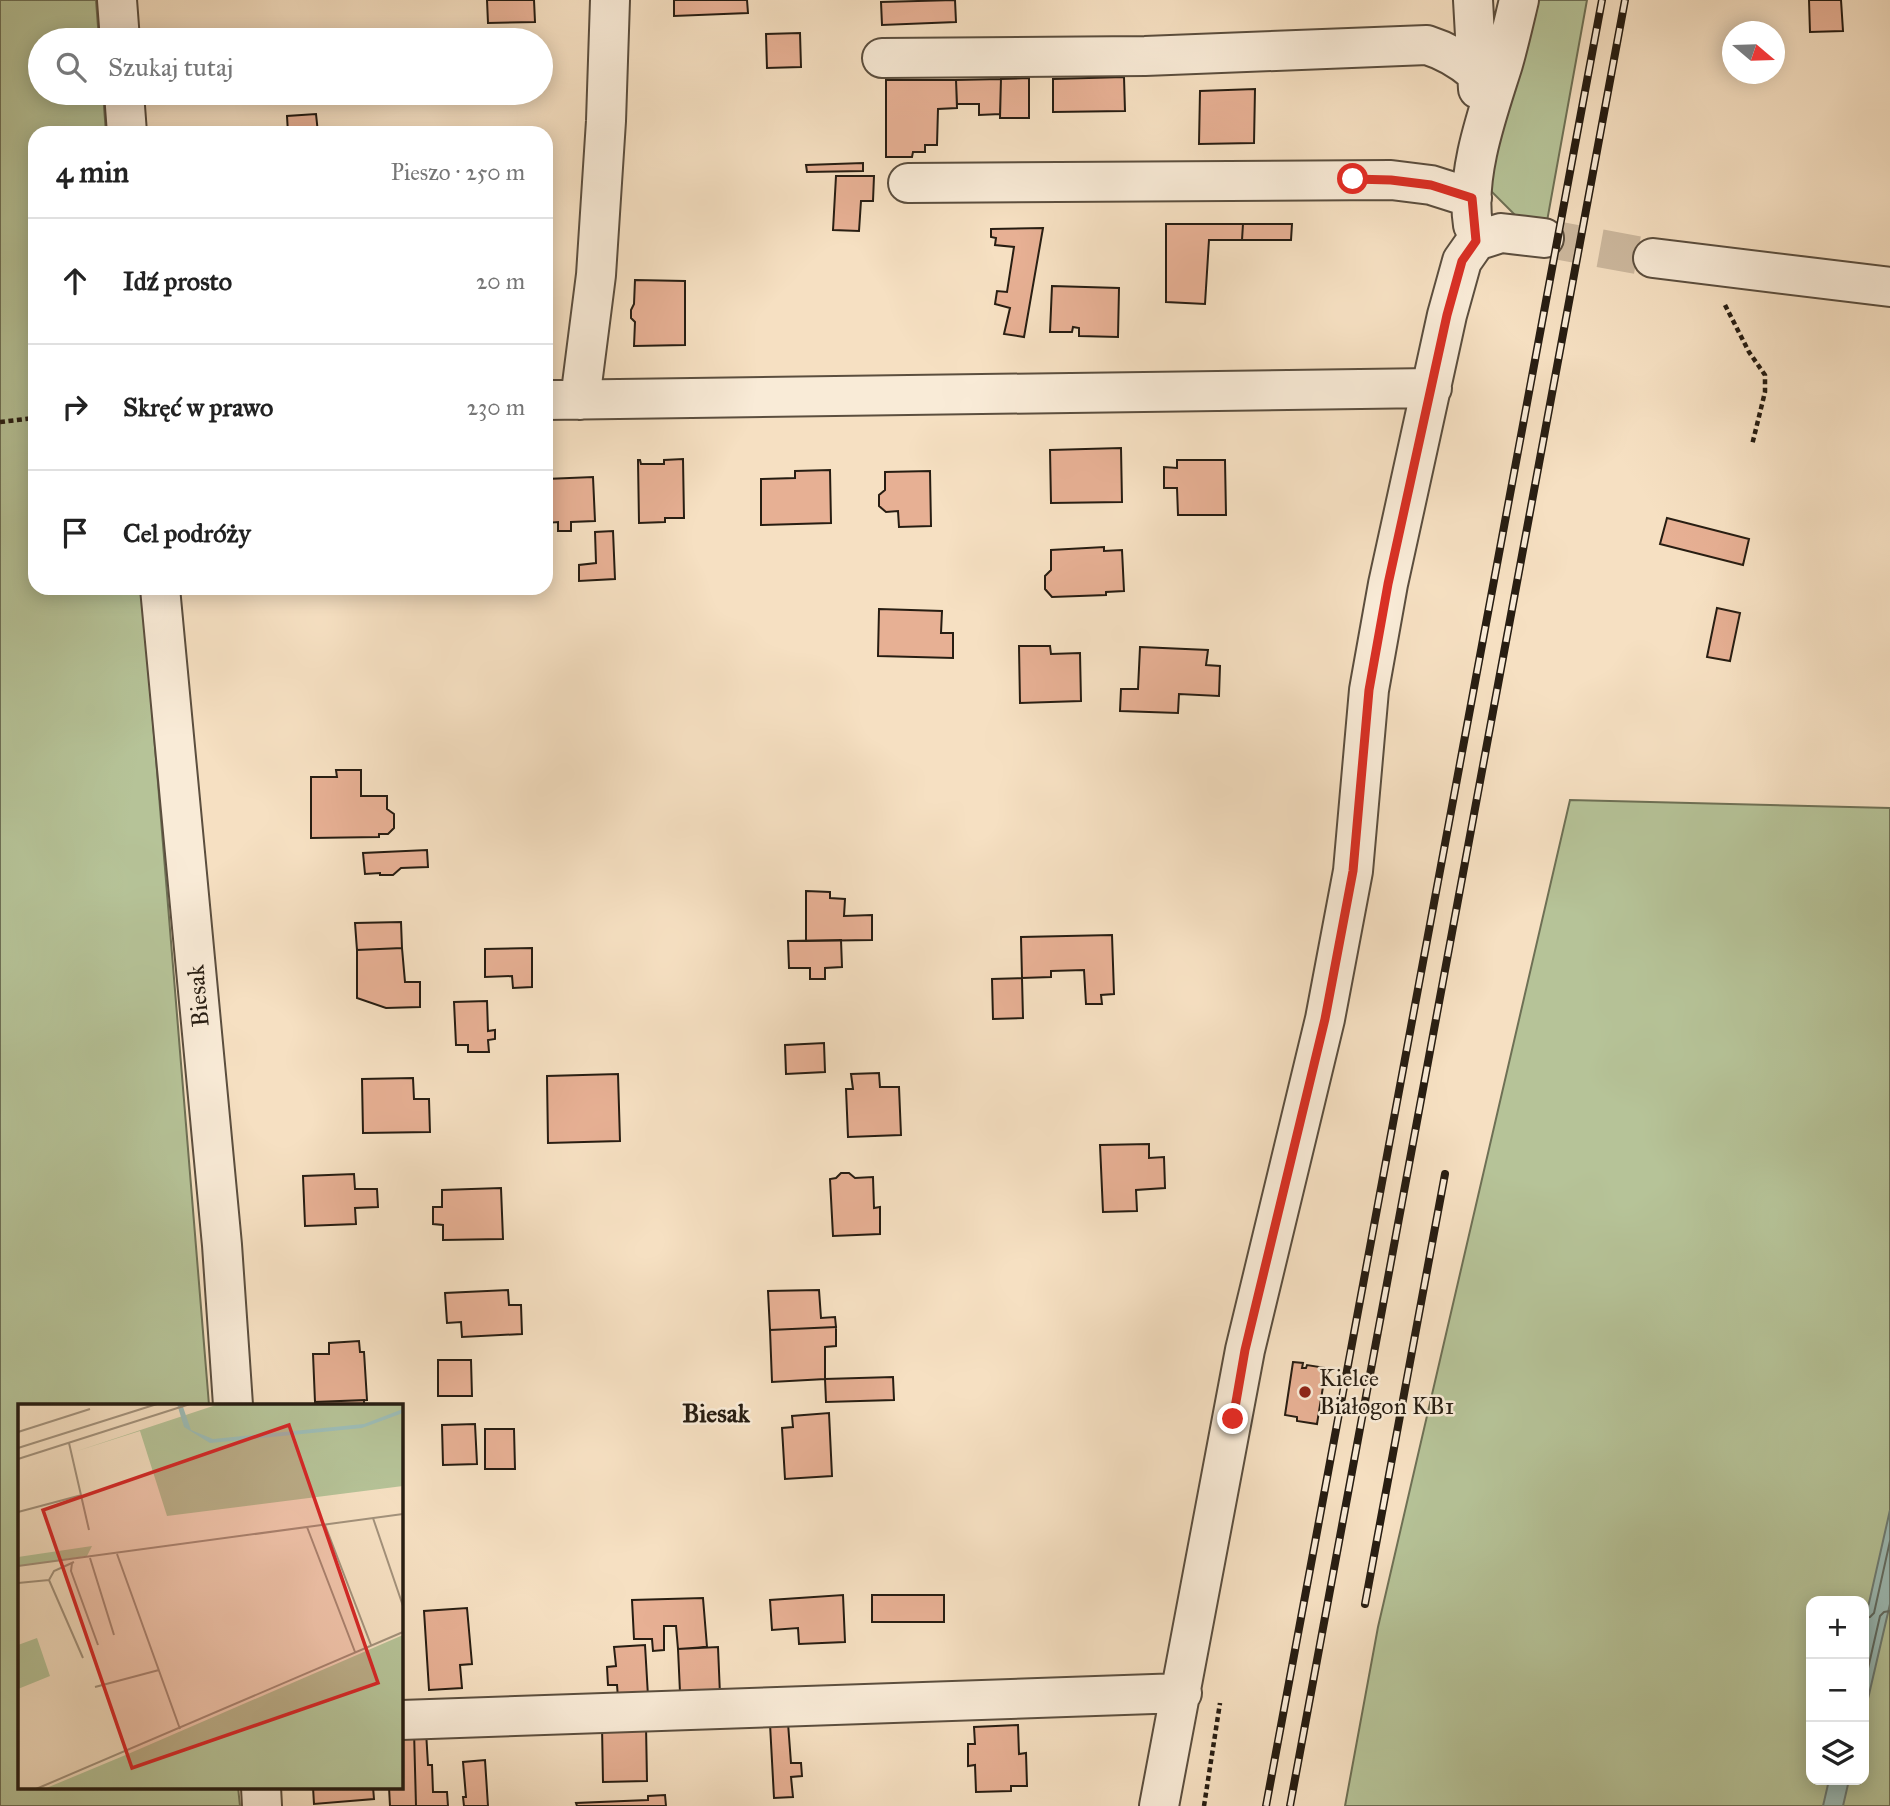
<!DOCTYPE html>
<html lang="pl">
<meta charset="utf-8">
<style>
:root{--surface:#fff;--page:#f6f6f6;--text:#222;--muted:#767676;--line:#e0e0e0}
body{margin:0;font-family:"IM FELL Great Primer",serif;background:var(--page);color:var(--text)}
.controls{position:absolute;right:21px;bottom:21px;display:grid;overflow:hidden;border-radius:14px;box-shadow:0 4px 18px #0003}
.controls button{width:63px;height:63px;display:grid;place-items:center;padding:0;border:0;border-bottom:2px solid var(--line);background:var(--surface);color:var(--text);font:35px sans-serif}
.compass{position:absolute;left:1722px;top:21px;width:63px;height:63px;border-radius:50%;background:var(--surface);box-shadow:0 4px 18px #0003;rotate:109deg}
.stop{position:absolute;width:21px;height:21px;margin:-16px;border:5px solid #d93025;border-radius:50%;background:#fff}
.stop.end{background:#d93025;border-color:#fff;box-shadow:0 2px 7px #0008}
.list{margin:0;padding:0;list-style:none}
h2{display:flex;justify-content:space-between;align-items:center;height:91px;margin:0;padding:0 28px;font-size:30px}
h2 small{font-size:23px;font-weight:400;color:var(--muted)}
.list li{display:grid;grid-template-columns:46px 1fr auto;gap:21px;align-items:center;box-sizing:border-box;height:126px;padding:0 28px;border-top:2px solid var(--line)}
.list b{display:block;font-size:26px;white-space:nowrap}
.list em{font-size:23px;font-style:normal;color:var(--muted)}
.icon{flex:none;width:38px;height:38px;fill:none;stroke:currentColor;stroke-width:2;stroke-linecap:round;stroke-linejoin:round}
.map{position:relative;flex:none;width:1890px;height:1806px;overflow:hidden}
.search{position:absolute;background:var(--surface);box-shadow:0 4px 18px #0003;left:28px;top:28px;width:525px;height:77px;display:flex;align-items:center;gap:18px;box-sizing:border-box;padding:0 24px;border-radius:38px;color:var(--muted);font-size:26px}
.panel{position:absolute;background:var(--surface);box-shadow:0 4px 18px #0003;left:28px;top:126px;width:525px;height:469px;border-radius:21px}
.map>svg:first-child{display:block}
.green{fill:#b6c398;stroke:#6e7055;stroke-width:2;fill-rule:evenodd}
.water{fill:#9dbdb7;stroke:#6e7d75;stroke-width:2}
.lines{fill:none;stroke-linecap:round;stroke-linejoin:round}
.shore{stroke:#626d64;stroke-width:2}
.building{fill:#e7b094;stroke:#271d12;stroke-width:2}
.minor-tunnel{stroke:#cdb99f;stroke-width:38;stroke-dasharray:38 19;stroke-linecap:butt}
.minor-casing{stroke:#5b4e3e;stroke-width:42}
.path{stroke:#271d12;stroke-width:4.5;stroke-dasharray:5 3.5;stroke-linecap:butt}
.minor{stroke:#f9ebd7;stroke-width:38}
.rail-casing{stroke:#271d12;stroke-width:8}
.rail{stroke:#f9ebd7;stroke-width:5;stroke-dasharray:16;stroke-linecap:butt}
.route{stroke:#d93025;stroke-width:9}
.poi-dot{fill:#8f2418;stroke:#f9ebd7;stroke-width:2.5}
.labels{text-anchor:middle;stroke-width:5;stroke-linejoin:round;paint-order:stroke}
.street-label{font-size:24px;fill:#271d12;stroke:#f9ebd7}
.poi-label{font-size:24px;fill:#271d12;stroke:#f9ebd7;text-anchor:start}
.neighbourhood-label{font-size:26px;font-weight:bold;fill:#271d12;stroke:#f9ebd7}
.inset-road{fill:none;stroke:#a3927c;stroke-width:2}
.view{fill:#d62828;fill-opacity:0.15;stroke:#d62828;stroke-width:3.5}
.inset-edge{fill:none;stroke:#271d12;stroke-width:3.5}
</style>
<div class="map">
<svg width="1890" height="1806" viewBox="0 0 1890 1806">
<rect width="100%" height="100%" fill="#f6e0c2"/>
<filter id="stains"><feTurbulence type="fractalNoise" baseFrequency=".00286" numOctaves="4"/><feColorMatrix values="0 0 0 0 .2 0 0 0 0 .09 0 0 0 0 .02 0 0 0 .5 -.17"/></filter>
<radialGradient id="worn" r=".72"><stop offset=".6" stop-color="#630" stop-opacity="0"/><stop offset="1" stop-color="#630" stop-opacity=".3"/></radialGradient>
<!-- green -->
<path class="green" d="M0,0H96L99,40H40V93H103L106,133H35V588H142L209,1405H19V1787H238L240,1806H0Z
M1527,0H1587L1544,238L1515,215L1488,188Z
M1570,800L1890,808V1806H1345L1378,1627ZM1811,1601H1864V1780H1811Z"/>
<!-- water -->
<path class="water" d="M1890,1510V1604L1864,1716V1625Z
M1829,1780H1849L1843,1806H1823Z"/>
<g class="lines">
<!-- shore -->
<path class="shore" d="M1864,1618L1870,1617L1874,1613L1890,1541
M1864,1686L1880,1616L1884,1612L1890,1611"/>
</g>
<!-- building -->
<path class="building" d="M487,0H534L535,22L488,23Z
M674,0H747L748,13L674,16Z
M955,0L956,22L882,25L881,2Z
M1809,0H1841L1843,31L1810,32Z
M800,33L801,67L767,68L766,34Z
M1124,77L1125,111L1053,112V79Z
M1029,78V118H1000L1001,79Z
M1001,79L1000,114L979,115V104H957L956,80Z
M886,80H956L957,108L938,109L937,145H925V152H913L912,157H886Z
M1255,89L1254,143L1199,144L1200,91Z
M296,93H346L296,95Z
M316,114L318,133H288L287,116Z
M863,163V171L807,172L806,165Z
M836,176H874L873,201H861L859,231L833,230Z
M1166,224H1243L1242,240H1209L1205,304L1166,302Z
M1243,224H1292L1291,240H1242Z
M1043,228L1024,337L1004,334L1010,308L995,304L997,291L1007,292L1014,247L995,245L996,238L991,237V229Z
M635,280L685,281V345L634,346L635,322L631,318V310L634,304Z
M1052,286L1119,288L1118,337L1079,336V328L1073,327L1072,332H1050Z
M1121,448L1122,502L1051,503L1050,450Z
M683,459L684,518H665V522L639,523L638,460H640L641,464H664V460Z
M1177,460H1225L1226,515H1178L1177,488H1164V467L1177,468Z
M830,470L831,523L761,525V479L795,478V471Z
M930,471L931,526L899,527L898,511L886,512L879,506V495L885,490V472Z
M593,477L595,521L571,522V531H558V522L546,523V479Z
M1667,518L1749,539L1743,565L1660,544Z
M613,531L615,579L579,581V565L596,563L595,532Z
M1104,547V551L1122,550L1124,591L1106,592V595L1052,597L1045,589V576L1051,570V550Z
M1717,608L1740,613L1730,661L1707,657Z
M879,609L942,611L941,633H953V658L878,656Z
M1019,646H1050L1051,654L1080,653L1081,701L1020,703Z
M1140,647L1208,650L1206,665L1220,666L1219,696L1179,694L1178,713L1120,711L1121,689H1138Z
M336,770H361V796H387V809L394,814V828L388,834H379V837L311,838V777H337Z
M427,850L428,867L401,868L393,875H380V873L365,874L363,853Z
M806,891L830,892V898L845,899L844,916L872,915V940L806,941Z
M401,922L402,948L357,950L355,923Z
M1112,935L1114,994L1101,995L1102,1004H1086L1084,970L1051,971V977L1022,978L1021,937Z
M841,940L842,967L825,968V979H810V968H789L788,941Z
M402,948L405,982H420V1007L386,1008L357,998V950Z
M532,948V987L513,988L512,976L485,977V949Z
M1022,978L1023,1018L993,1019L992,979Z
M487,1001L488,1031L495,1030V1039L488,1040L489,1052H468V1045H456L454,1002Z
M824,1043L825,1072L786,1074L785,1045Z
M879,1073L880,1087H899L901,1135L848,1137L846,1089H853L851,1074Z
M618,1074L620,1141L548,1143L547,1076Z
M413,1078L414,1099H429L430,1132L363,1133L362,1079Z
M1149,1144V1158L1164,1157L1165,1188L1136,1190L1137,1211L1103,1212L1100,1145Z
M841,1173H849L855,1178L873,1177L874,1208L880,1207V1234L833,1236L830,1179L836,1178Z
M354,1174L355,1189H377L378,1207L355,1208L356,1224L305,1226L303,1176Z
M501,1188L503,1239L443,1240V1225L433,1224V1207H442V1190Z
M508,1290L509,1305H521L522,1334L462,1337L461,1322L447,1323L445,1293Z
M819,1290L821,1318L835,1317L836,1327L770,1330L768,1291Z
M836,1327V1346L825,1347V1379L772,1382L770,1330Z
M359,1341L360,1352H364L367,1400L315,1402L313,1354H329V1343Z
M438,1360H471L472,1396H438Z
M1293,1362L1303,1363L1302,1368H1306L1307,1365L1326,1368L1317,1424L1297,1421V1417L1285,1415Z
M893,1377L894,1400L826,1402L825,1379Z
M364,1400V1405H315V1402Z
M829,1413L832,1476L785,1479L782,1428L793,1427L792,1416Z
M475,1424L477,1464L443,1465L442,1425Z
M485,1429H514L515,1469H485Z
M843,1595L845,1642L799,1644L798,1628L772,1630L770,1600Z
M872,1595H944V1622H872Z
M703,1598L707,1647L678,1649L676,1626H664V1650L653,1651L652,1639H634L632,1600Z
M467,1608L472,1664L460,1665L462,1688L429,1690L424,1611Z
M645,1645L648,1696L618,1698L617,1685H608L607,1667L616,1666L614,1647Z
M718,1647L720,1695L680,1692L678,1649Z
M788,1723L791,1763H801L802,1776L791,1777L793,1797L774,1798L770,1724Z
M646,1725L647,1781L603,1782L602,1726Z
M1018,1725L1019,1754L1026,1753L1027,1786H1011V1791L976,1792L975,1765L968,1766V1744H975L974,1727Z
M414,1731H426L428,1765H432L433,1792H447L448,1806H416Z
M414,1731L416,1806H390L389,1787H401V1732Z
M485,1760L488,1806H464L463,1797H466L463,1762Z
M313,1787H373L374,1799L314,1804Z
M665,1795L666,1806H577L576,1803L648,1800V1796Z"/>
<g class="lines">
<!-- minor-tunnel -->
<path class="minor-tunnel" d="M1544,238L1653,258"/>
<!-- minor casing -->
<g class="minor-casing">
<path id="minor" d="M117,0L120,40
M1473,0L1478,89
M882,58L1145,56L1427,45C1446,51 1460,59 1475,72
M124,93L127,133
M908,183L1391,180L1431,185L1472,198
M1473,225C1465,174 1488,112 1503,64C1509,43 1514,21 1519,0
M1653,258L1890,287
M546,400L1432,388
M580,400L596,275L606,121L610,0
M160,588L222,1245L233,1405
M401,1720L1182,1693
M261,1787L262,1806
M1159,1806L1245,1350L1325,1019L1353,871L1369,690L1388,584L1447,315L1462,261L1476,241L1501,233L1544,238"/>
</g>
<!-- path -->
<path class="path" d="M1725,305L1749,352L1765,375V392L1752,445
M0,422L35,418
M1204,1806L1220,1703"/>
<!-- minor -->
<use href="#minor" class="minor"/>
<!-- rail casing -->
<g class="rail-casing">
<path id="rail" d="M1365,1604L1445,1174
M1266,1806L1602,0
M1290,1806L1625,0"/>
</g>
<!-- rail -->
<use href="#rail" class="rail"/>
</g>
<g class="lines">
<!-- route -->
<path class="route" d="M1233,1419L1245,1350L1325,1019L1353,871L1369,690L1388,584L1447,315L1462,261L1476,241L1472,198L1431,185L1391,180L1353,179"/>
</g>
<!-- markers -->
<circle class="poi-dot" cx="1305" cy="1392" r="7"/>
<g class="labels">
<!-- street labels -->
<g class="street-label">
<text transform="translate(198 996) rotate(-95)" y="8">Biesak</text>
</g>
<!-- poi labels -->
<g class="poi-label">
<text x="1319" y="1386">Kielce<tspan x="1319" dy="28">Białogon KB1</tspan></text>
</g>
<!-- neighbourhood labels -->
<g class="neighbourhood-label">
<text x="716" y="1422">Biesak</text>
</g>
</g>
<!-- overview -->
<g transform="translate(18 1404)">
<rect width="385" height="385" fill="#f6e0c2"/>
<path d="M201,0H385V82L149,112L122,27L56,48ZM74,142L69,152L0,162V153ZM385,231V385H26L110,350ZM19,234L32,272L0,285V241Z" fill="#b6c398"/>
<path d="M159,0H164L173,26L195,35L346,20L385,5V9L344,24L192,39L166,23Z" fill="#9dbdb7"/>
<path class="inset-road" d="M0,28L72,5M51,39L71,126M0,44L139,0M0,55L172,0M0,108L64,91M355,114L385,202M307,121L353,241M289,123L337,248M99,150L162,325M72,154L96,231M56,158L36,167L31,176L65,254M54,159L53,167L80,241M0,162L385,110M0,179L31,176M77,283L141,266M18,385L385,228"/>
<path class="view" d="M271,21L360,279L114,364L25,106Z"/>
<rect width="385" height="385" class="inset-edge"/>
</g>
<rect width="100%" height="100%" filter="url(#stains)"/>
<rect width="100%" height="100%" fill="url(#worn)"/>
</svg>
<div class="controls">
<button>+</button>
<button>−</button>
<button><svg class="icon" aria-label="layers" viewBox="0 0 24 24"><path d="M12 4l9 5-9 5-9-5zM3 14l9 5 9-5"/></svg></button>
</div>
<svg class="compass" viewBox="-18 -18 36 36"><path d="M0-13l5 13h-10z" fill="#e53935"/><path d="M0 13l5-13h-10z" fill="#767676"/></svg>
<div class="stop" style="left:1353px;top:179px"></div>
<div class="stop end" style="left:1233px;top:1419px"></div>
<div class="search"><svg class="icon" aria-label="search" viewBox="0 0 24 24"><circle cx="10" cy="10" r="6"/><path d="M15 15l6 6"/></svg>Szukaj tutaj</div>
<section class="panel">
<h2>4 min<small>Pieszo · 250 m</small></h2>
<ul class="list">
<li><svg class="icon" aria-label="ahead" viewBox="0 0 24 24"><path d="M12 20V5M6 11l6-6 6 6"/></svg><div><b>Idź prosto</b></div><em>20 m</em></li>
<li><svg class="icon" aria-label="right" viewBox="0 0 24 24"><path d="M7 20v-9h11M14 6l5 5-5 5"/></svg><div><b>Skręć w prawo</b></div><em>230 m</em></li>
<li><svg class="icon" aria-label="arrive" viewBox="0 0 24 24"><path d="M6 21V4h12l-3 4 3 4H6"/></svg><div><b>Cel podróży</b></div></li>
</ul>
</section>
</div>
